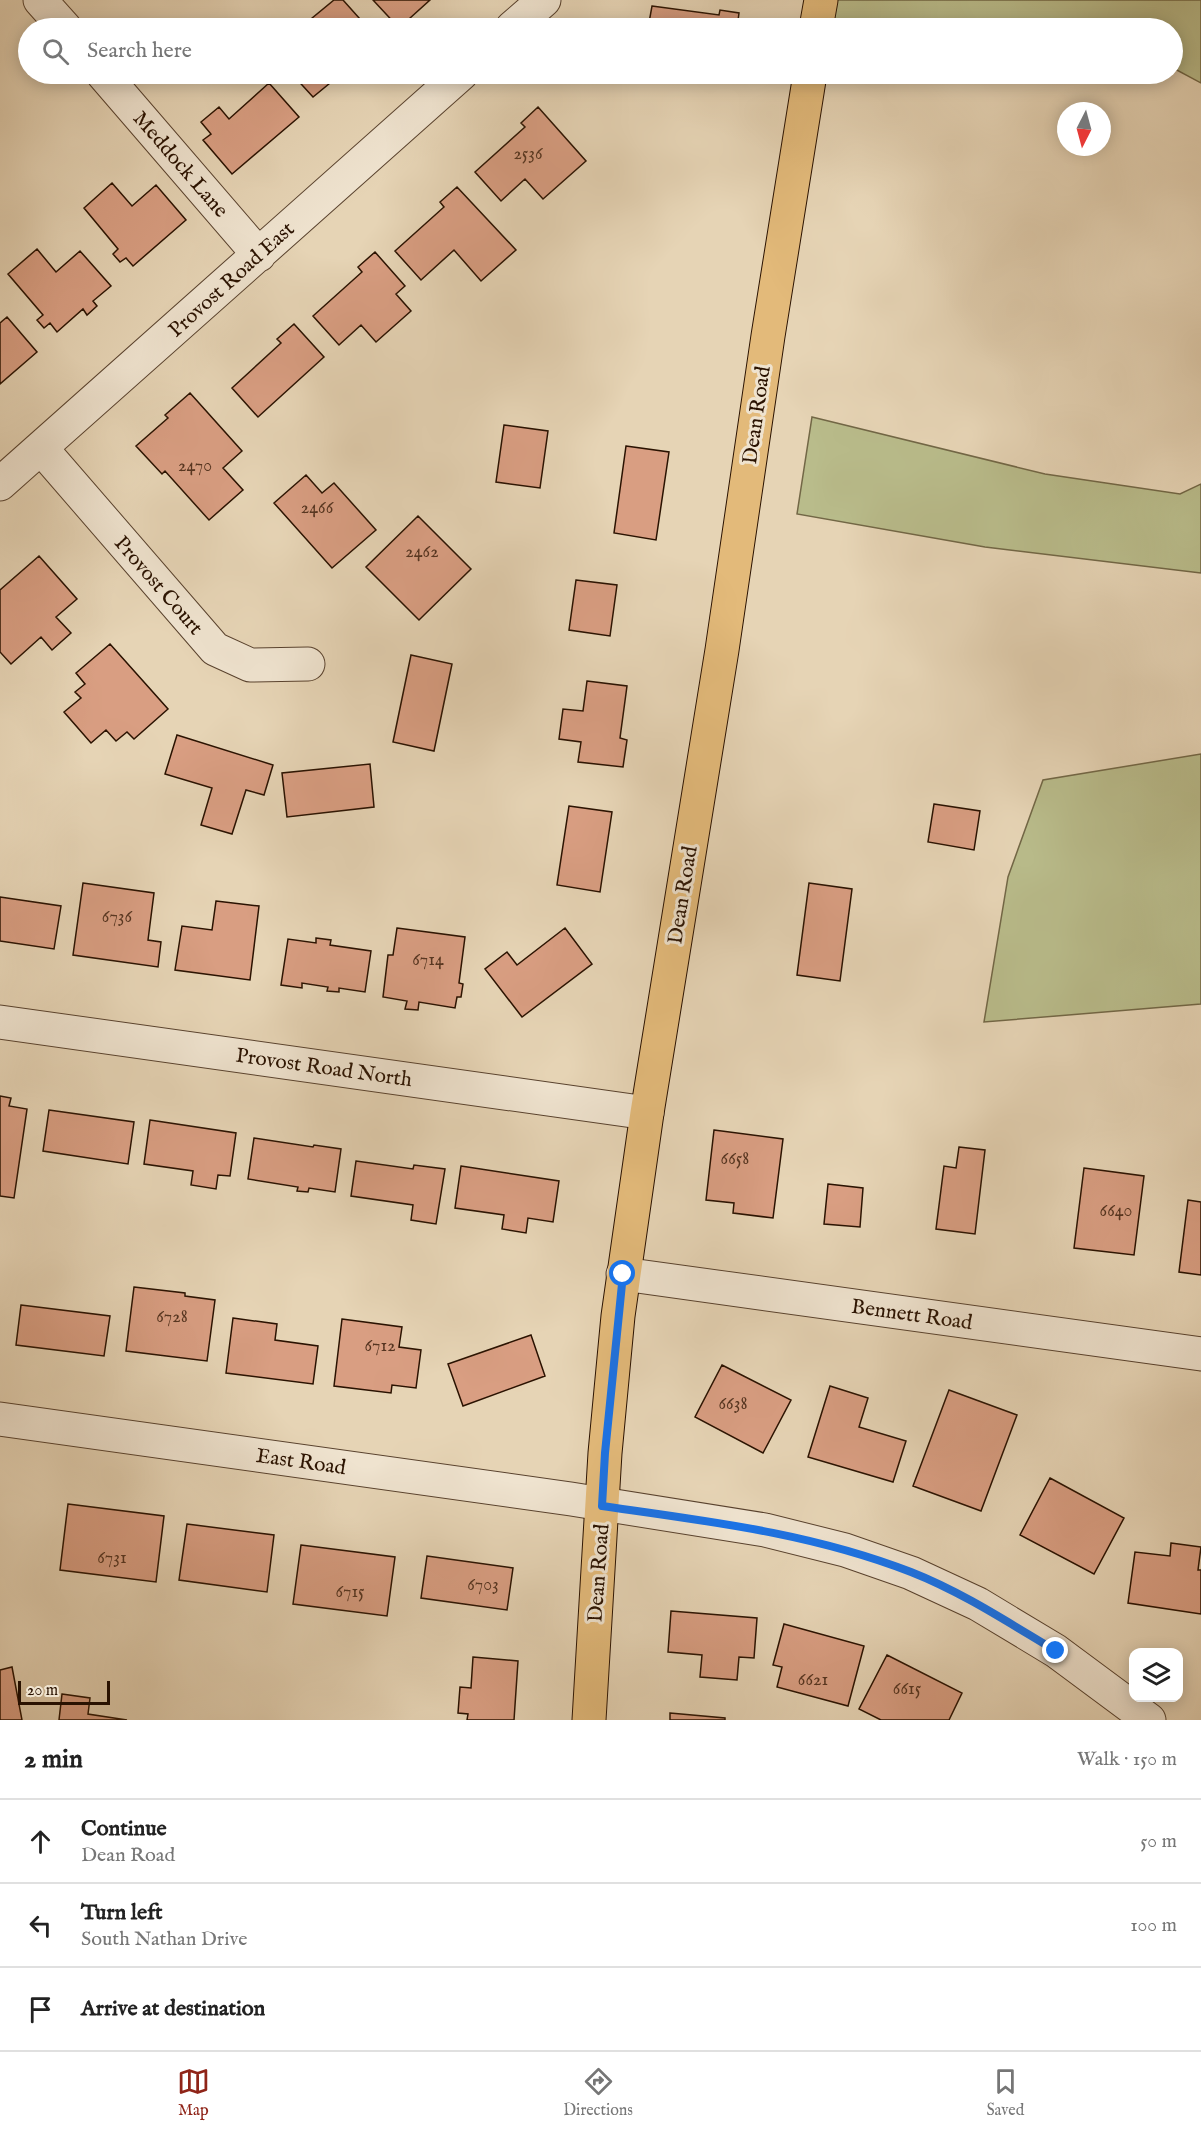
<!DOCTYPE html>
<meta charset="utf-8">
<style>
:root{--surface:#fff;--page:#f2f2f2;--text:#222;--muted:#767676;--line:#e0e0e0;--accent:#8f2418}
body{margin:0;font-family:"IM FELL English",serif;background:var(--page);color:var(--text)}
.controls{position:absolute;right:18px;bottom:18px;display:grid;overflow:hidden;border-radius:12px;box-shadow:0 3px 15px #0003}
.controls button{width:54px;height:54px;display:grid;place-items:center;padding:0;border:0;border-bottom:2px solid var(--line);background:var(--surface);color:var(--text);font:30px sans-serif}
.compass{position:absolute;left:1057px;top:102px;width:54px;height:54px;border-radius:50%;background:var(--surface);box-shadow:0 3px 15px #0003;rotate:186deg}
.scale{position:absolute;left:18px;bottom:15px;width:92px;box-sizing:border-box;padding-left:6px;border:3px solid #2a1201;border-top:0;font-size:16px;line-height:21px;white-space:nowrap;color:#2a1201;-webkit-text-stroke:4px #efe3cf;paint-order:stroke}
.stop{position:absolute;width:18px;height:18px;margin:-14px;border:4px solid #1a73e8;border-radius:50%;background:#fff}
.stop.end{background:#1a73e8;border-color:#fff;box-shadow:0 2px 6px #0008}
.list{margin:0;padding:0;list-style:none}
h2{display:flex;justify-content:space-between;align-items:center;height:78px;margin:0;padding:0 24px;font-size:26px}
h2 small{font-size:20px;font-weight:400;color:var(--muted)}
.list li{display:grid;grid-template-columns:39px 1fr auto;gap:18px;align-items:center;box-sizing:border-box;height:84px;padding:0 24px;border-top:2px solid var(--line)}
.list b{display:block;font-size:22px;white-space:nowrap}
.list p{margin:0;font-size:20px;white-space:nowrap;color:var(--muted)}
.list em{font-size:20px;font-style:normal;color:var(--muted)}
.icon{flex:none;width:33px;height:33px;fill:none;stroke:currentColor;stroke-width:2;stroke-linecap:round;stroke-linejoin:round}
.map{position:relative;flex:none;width:1201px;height:1720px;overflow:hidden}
.search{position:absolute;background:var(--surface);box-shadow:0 3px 15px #0003;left:18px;right:18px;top:18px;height:66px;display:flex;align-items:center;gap:15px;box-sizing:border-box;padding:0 21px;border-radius:33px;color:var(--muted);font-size:22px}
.sheet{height:330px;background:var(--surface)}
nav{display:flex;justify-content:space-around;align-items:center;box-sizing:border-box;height:84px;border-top:2px solid var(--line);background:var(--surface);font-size:16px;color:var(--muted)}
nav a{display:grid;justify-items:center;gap:3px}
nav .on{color:var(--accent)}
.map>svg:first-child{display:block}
.green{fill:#b9bc8b;stroke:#726746;stroke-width:1.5}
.building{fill:#d99e82;stroke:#2a1201;stroke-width:1.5}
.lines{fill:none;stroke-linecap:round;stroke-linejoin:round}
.minor-casing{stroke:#59422e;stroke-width:35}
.major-casing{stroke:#2a1201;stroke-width:35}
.minor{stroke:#efe3cf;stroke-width:33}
.major{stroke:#e3ba7a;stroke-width:33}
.route{stroke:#1a73e8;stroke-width:8}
.labels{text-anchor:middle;stroke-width:6;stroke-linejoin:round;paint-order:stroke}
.number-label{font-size:18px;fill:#563521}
.street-label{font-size:21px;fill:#2a1201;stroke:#efe3cf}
</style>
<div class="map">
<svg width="1201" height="1720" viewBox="0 0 1201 1720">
<rect width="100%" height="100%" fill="#e6d4b5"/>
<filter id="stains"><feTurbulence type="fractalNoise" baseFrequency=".00333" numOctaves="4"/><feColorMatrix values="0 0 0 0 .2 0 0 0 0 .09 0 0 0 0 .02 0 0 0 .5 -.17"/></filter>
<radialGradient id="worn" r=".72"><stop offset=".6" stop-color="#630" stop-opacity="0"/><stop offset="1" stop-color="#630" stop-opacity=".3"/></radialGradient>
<!-- green -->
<path class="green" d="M835,0H1201V83L1173,68L1172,28H853L830,24Z
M812,417L1045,474L1180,494L1201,484V573L985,547L797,514Z
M1201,754V1004L984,1022L1008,877L1043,780Z"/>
<!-- building -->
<path class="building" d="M334,0H343L368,28H300Z
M373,0H430L399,28Z
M652,6L719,15L720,10L739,13L737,28H648Z
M292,74H341L313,97Z
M269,83L299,117L232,174L203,140L211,134L201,122L219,107L229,119Z
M538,107L586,161L543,199L525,179L501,201L475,172L525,127L521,123Z
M112,183L132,206L156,185L186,220L133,266L126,258L120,262L113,254L118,249L84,208Z
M457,187L516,250L481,281L454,250L421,280L395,251L444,207L440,202Z
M37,249L56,272L80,251L111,286L93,301L97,306L87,315L83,309L57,332L50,323L44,328L37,320L43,315L8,274Z
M375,252L405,286L396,294L411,311L376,342L361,325L339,345L313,316L362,272L358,267Z
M7,317L37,352L0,384V323Z
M294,324L324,357L258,417L232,388L281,343L277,339Z
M190,393L242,451L223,468L243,490L209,520L165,471L162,474L136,446L168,418L165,415Z
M504,425L548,431L540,488L496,482Z
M626,446L669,452L656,540L614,533Z
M306,475L322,493L334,483L376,530L332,568L274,503Z
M418,516L471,569L419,620L366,567Z
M39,556L77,599L56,617L71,633L52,650L41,637L11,664L0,652V590Z
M576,580L617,585L610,636L569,630Z
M110,644L168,709L134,739L127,732L116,741L106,730L91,743L64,712L81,698L75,692L85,684L76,673Z
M411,655L452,664L434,751L393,742Z
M587,681L627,686L620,738L627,740L623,767L578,762L581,742L559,739L563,709L583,711Z
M177,735L273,765L264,795L246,790L232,834L201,825L212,788L165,774Z
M370,764L374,807L287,817L282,773Z
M934,804L980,811L974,850L928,842Z
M569,806L612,812L600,892L557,885Z
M83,883L154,893L148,940L161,942L158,967L73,955Z
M809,883L852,889L840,981L797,975Z
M0,897L61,906L54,949L0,941Z
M216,901L259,906L250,980L175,970L182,926L212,930Z
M397,928L465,937L459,983L463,984L461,997H457L455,1008L419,1002L418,1010L405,1009L407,1001L383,997L388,955H393Z
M565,928L592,964L522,1017L485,969L507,952L517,965Z
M316,938L331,940L330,945L371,951L365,992L339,988V992L327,991L328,987L302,983V988L281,985L288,939L316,943Z
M0,1096L11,1098L9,1106L27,1109L14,1198L0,1196Z
M49,1110L134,1122L128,1164L43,1151Z
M150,1120L236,1133L230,1176L218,1175L216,1189L191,1185L193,1171L144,1164Z
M714,1130L783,1139L773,1218L733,1213L734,1203L706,1200Z
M254,1138L313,1147L314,1145L341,1149L335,1192L309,1188L308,1192L297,1191L298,1187L248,1179Z
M959,1147L985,1150L975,1234L936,1229L944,1166L956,1168Z
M356,1161L413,1169L414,1165L445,1169L436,1224L411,1220L413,1205L351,1196Z
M461,1166L559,1181L553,1222L528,1218L526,1233L502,1229L504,1215L455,1208Z
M1084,1168L1144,1176L1134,1255L1074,1248Z
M828,1184L863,1188L860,1227L824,1224Z
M1188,1200L1201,1202V1275L1179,1272Z
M134,1287L185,1293V1296L215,1300L207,1361L126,1351Z
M21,1305L110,1316L104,1356L16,1345Z
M233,1318L277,1324L275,1340L318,1346L313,1384L226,1373Z
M342,1319L402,1327L399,1347L421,1350L416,1388L392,1385L391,1393L334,1386Z
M531,1335L545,1376L463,1406L448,1364Z
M722,1365L791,1400L763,1453L695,1417Z
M830,1386L868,1398L859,1427L906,1441L893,1482L808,1457Z
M949,1390L1017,1415L981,1511L913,1486Z
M1050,1478L1124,1518L1094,1574L1020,1535Z
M68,1504L164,1516L156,1582L60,1570Z
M187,1524L274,1535L267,1592L179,1580Z
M1171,1543L1201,1547L1198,1570H1201V1614L1128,1603L1135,1552L1170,1556Z
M301,1545L395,1557L387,1616L293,1604Z
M427,1556L513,1568L507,1610L421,1598Z
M671,1611L757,1618L754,1658L739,1657L737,1680L700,1677L702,1655L668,1652Z
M784,1624L864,1646L848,1706L777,1687L782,1667L773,1665Z
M887,1655L962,1693L949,1720H881L859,1709Z
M473,1657L518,1661L514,1720H467L468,1714L458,1713L460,1687L471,1688Z
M12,1667L22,1720H0V1670Z
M62,1694L90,1698L88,1714L127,1720H59Z
M670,1713L725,1718V1720H670Z"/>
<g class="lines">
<!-- minor casing -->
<g class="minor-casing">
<path id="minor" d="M40,0L65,28
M512,28L544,0
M103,74L259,255
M41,448L215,649L250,665L308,664
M0,484L461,74
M0,1022L647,1113
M623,1274L1201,1354
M0,1419L571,1499L765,1530L845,1550L911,1573L978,1604L1056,1651L1149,1720"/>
</g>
<!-- major casing -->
<g class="major-casing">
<path id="major" d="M816,28L821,0
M589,1720L605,1453L618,1316L647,1113L722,650L768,336L810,74"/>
</g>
<!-- minor -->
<use href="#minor" class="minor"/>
<!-- major -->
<use href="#major" class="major"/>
</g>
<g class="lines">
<!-- route -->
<path class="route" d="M623,1274L605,1453L602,1506C707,1521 811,1533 911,1572C962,1592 1009,1623 1056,1651"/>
</g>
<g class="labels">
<!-- number labels -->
<g class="number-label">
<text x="528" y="159">2536</text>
<text x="195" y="471">2470</text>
<text x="317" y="513">2466</text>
<text x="422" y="557">2462</text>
<text x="117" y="922">6736</text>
<text x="428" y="965">6714</text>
<text x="735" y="1164">6658</text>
<text x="1116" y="1216">6640</text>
<text x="172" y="1322">6728</text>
<text x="380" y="1351">6712</text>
<text x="733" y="1409">6638</text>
<text x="112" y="1563">6731</text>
<text x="483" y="1590">6703</text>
<text x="350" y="1597">6715</text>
<text x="813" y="1685">6621</text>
<text x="907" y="1694">6615</text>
</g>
<!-- street labels -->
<g class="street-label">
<text transform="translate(181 164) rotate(49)" y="7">Meddock Lane</text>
<text transform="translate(231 279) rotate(-42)" y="7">Provost Road East</text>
<text transform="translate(756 415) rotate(-82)" y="7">Dean Road</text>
<text transform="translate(159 585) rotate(49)" y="7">Provost Court</text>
<text transform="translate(682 895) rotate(-81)" y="7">Dean Road</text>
<text transform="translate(324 1067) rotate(8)" y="7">Provost Road North</text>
<text transform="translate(912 1314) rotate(8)" y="7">Bennett Road</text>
<text transform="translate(301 1461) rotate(8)" y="7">East Road</text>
<text transform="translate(598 1573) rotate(-86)" y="7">Dean Road</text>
</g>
</g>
<rect width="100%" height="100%" filter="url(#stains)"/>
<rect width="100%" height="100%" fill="url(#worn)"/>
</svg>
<div class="controls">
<button><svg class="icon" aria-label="layers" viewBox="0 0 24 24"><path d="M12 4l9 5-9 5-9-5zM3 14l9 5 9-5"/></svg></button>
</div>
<svg class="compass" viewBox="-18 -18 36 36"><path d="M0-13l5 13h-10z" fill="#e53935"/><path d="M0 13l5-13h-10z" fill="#767676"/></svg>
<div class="scale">20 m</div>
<div class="stop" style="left:623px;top:1274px"></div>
<div class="stop end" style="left:1056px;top:1651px"></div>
<div class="search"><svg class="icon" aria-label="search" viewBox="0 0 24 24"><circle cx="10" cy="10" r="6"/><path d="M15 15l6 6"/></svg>Search here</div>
</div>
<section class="sheet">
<h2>2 min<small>Walk · 150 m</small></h2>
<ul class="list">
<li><svg class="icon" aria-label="ahead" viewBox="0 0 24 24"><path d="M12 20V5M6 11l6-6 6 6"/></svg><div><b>Continue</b><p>Dean Road</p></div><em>50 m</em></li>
<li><svg class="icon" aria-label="left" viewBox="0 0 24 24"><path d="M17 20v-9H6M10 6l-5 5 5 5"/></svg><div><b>Turn left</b><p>South Nathan Drive</p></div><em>100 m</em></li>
<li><svg class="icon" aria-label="arrive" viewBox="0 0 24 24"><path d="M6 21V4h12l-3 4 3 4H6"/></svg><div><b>Arrive at destination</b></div></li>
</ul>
</section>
<nav>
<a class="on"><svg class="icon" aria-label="map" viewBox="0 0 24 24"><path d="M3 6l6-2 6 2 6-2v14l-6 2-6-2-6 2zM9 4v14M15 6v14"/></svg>Map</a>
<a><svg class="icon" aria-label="directions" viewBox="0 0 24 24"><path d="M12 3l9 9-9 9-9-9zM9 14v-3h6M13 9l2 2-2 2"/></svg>Directions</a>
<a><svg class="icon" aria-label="saved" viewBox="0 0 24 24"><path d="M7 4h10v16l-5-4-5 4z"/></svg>Saved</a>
</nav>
